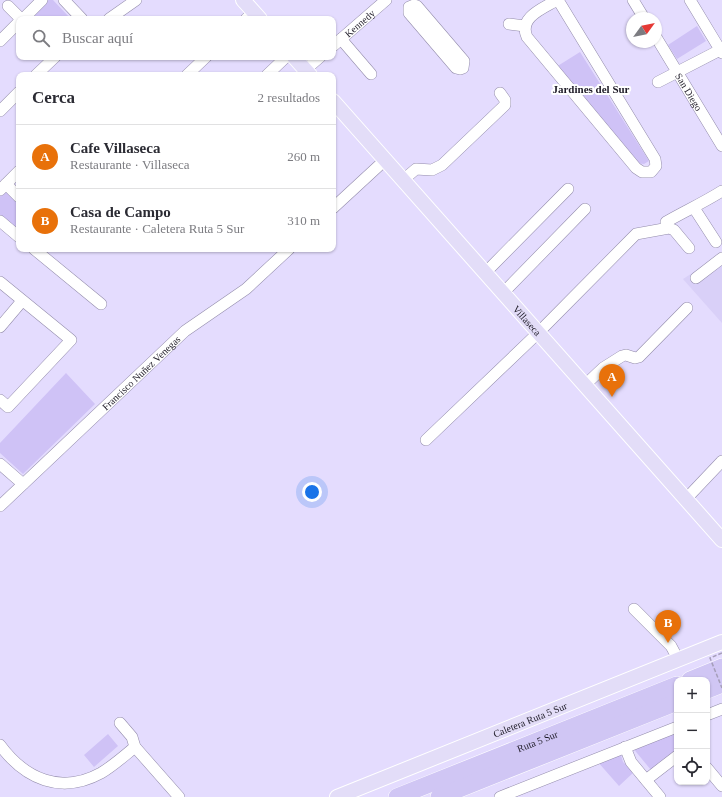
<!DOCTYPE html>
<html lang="es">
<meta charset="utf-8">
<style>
:root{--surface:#fff;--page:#f2f2f3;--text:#2b2b33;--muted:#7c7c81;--line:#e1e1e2;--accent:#757f2b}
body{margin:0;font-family:"Times New Roman",serif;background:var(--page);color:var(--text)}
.controls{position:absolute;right:12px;bottom:12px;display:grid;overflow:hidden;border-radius:8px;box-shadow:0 1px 3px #0004}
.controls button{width:36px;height:36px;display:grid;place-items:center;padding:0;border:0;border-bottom:1px solid var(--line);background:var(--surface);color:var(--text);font:20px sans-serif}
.compass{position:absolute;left:626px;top:12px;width:36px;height:36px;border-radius:50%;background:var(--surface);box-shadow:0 1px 3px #0004;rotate:57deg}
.you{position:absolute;left:312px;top:492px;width:14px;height:14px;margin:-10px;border:3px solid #fff;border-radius:50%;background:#1a73e8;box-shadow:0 0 0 6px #1a73e833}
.badge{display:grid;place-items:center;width:26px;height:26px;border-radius:50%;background:var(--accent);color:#fff;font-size:13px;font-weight:700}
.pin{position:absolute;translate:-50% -33px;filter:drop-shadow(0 1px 2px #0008)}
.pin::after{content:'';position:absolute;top:21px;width:14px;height:12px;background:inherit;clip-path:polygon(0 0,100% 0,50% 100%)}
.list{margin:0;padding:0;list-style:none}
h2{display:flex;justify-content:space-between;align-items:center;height:52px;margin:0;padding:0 16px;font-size:17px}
h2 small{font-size:13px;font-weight:400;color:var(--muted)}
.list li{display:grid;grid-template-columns:26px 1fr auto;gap:12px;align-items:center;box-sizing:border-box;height:64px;padding:0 16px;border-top:1px solid var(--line)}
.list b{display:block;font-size:15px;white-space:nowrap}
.list p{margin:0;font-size:13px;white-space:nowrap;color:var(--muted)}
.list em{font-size:13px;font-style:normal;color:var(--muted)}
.icon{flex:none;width:22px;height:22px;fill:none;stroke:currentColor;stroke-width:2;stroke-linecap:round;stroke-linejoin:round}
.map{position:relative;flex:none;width:722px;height:797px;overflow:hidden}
.search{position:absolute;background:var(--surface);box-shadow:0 1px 3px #0004;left:16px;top:16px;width:320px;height:44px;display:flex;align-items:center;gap:10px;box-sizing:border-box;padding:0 14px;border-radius:8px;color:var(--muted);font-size:15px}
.panel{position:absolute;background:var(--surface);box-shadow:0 1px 3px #0004;left:16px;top:72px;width:320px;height:180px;border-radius:8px}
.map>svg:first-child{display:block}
.built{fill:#d9d0f8}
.green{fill:#cfc2f6}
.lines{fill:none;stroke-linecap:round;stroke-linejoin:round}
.minor-casing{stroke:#938cab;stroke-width:12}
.major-casing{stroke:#fff;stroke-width:16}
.highway-casing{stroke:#fff;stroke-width:18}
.minor{stroke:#fff;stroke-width:11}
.major{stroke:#e3ddf8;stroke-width:14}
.highway{stroke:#d0c6f4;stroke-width:17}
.path-bridge{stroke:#a59eb9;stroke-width:1.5;stroke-dasharray:4 2;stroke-linecap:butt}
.labels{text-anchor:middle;stroke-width:4;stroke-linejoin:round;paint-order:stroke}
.street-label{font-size:10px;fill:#1d1a26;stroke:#fff}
.neighbourhood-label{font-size:11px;font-weight:bold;fill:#1d1a26;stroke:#fff}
</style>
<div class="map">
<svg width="722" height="797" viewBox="0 0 722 797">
<rect width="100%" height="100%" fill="#e4dcfe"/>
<!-- built -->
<path class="built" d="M722,254V323L683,279Z"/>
<!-- green -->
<path class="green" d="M48,0H53L71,19H30Z
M697,26L706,41L677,59L668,45Z
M580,52L649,161L644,164L636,163L556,67Z
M3,192L9,193L19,202V233L0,217V196Z
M66,373L95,404L23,474L0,453V443Z
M677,731V751L651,770L632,747Z
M108,734L118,746L94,767L84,755Z
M620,752L623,762L634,772L619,786L597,761Z"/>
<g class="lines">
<!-- minor casing -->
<g class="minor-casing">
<g id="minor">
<path d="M64,0L82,19"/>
<path d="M557,0C544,8 518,17 527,37L636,168L642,172H651L656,166L655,159L558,0"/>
<path d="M633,0L644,18"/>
<path d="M690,0L722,53"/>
<path d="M414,5L417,6L464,61L463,68L460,69L456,68L409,13V7Z"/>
<path d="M8,6L21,19"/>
<path d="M23,19L42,0"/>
<path d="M109,19L136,0"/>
<path d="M246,19L254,12"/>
<path d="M509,24L525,26"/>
<path id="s1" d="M656,37L722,146"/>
<path d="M341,39L371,74"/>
<path d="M0,41L19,22"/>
<path id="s2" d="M333,46L386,0"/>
<path d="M305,70L320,57"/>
<path d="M36,75L55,57"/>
<path d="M187,75L206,57"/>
<path d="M267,75L286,57"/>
<path d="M658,82L722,49"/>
<path d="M0,111L19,92"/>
<path d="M403,180L416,169L432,170L442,165L505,105V100L500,93"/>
<path d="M6,184L19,197"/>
<path d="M0,190L19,171"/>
<path d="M333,208L385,160"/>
<path d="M694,208L716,242"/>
<path d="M0,221L19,237"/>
<path d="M666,222C685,211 703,203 722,191"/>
<path d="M34,249L101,304"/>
<path d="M485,273L568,189"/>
<path d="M696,278L722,258"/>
<path d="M0,282L71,340L8,407L0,400"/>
<path d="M503,293L585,209"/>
<path d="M0,327L22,301"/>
<path d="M585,385L603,368L622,356L626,355L635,358L639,357L687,308"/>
<path d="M426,440L538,333L636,234L669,228L674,230L689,248"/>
<path d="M0,464L23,484"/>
<path d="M686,499L722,461"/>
<path id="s3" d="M0,506L185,331L246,289L289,249"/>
<path d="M634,609L671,646L678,659"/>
<path d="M707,715L722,709"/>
<path d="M120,723L132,737L135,747L179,797"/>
<path d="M0,745C25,779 61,795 101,773C113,766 124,756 135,747"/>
<path d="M625,747L631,762L660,797"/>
<path d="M707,768L722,786"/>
<path d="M646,780L677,756"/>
<path d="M500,797L677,727"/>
</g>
</g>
<!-- major casing -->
<g class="major-casing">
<g id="major">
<path d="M243,0L260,19"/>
<path d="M294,57L310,75"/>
<path id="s4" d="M333,101L722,540"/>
<path id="s5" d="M337,797L722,642"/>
</g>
</g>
<!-- highway casing -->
<g class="highway-casing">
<g id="highway">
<path d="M690,680L722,667"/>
<path d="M707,690L722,684"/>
<path id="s6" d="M397,797L677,685"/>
<path d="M439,797L677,702"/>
</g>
</g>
<!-- minor -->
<use href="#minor" class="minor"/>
<!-- major -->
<use href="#major" class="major"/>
<!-- highway -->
<use href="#highway" class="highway"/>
<!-- path-bridge -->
<path class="path-bridge" d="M722,653L710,658L722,688"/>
</g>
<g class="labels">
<!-- street labels -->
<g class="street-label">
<text dy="4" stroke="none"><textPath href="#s2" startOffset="35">Kennedy</textPath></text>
<text dy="4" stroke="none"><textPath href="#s1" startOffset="64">San Diego</textPath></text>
<text dy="4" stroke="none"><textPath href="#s4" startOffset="293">Villaseca</textPath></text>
<text dy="4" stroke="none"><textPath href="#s3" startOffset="194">Francisco Nuñez Venegas</textPath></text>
<text dy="4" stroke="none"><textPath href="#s5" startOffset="208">Caletera Ruta 5 Sur</textPath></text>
<text dy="4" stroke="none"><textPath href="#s6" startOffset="151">Ruta 5 Sur</textPath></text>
</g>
<!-- neighbourhood labels -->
<g class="neighbourhood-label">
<text x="591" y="93">Jardines del Sur</text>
</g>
</g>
</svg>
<div class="controls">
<button>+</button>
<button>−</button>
<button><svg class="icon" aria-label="locate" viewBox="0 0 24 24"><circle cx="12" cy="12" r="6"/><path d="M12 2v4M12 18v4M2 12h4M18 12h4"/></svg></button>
</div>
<svg class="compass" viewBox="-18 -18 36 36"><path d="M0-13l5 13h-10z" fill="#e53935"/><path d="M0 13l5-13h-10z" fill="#7c7c81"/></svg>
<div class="you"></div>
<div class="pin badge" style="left:612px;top:397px;background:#e8710a">A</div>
<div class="pin badge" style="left:668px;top:643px;background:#e8710a">B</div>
<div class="search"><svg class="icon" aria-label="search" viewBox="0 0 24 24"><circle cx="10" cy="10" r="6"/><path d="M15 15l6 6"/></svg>Buscar aquí</div>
<section class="panel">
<h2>Cerca<small>2 resultados</small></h2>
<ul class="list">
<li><span class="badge" style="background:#e8710a">A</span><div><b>Cafe Villaseca</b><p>Restaurante · Villaseca</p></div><em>260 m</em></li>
<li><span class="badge" style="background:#e8710a">B</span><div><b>Casa de Campo</b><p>Restaurante · Caletera Ruta 5 Sur</p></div><em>310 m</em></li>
</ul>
</section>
</div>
